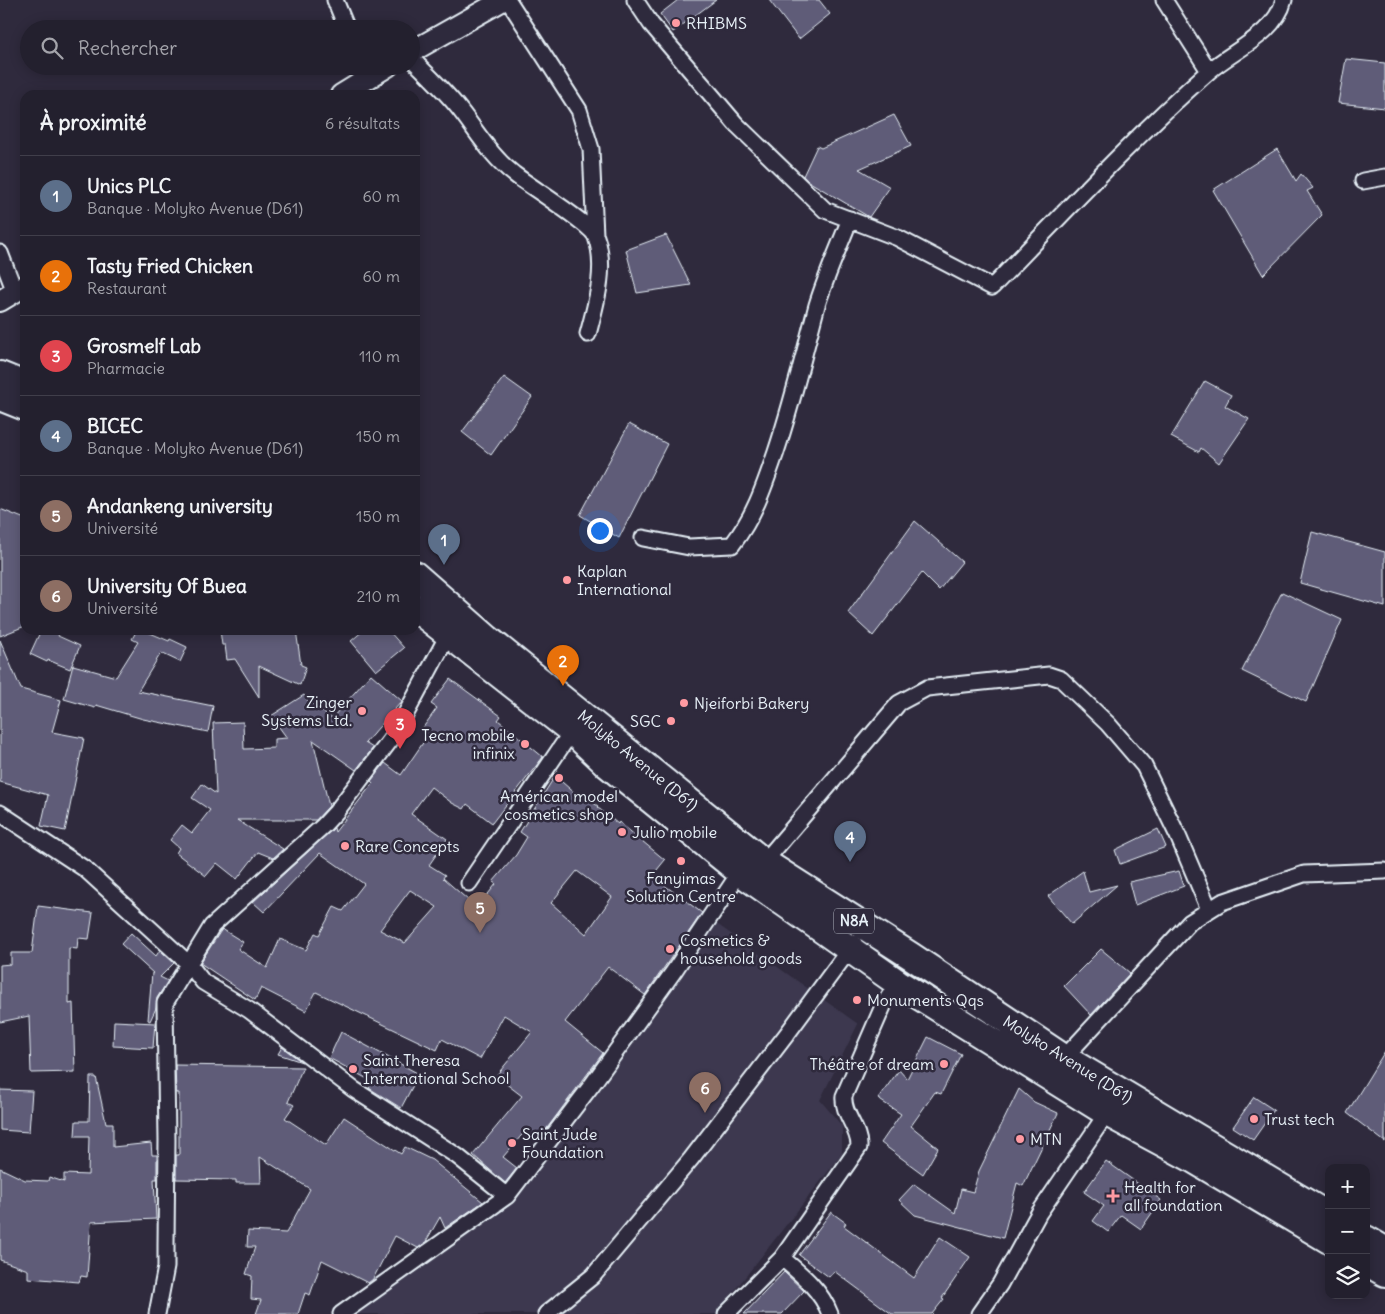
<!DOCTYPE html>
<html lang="fr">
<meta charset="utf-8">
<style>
:root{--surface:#23202e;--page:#2f2d3a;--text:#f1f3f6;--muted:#a3a3aa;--line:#403e4a;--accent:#ea580c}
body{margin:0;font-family:Delius,sans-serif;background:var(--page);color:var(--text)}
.controls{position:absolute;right:15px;bottom:15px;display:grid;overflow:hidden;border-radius:10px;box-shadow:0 2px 12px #0003}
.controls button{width:45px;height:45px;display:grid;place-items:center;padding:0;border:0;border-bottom:1px solid var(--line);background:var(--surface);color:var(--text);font:25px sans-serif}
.you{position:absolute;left:599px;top:530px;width:18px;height:18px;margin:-12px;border:4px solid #fff;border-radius:50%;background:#1a73e8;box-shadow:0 0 0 8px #1a73e833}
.badge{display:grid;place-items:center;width:32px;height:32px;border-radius:50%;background:var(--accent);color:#fff;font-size:16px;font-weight:700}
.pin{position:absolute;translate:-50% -41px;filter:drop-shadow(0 1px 2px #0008)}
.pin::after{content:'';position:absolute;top:26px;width:18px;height:15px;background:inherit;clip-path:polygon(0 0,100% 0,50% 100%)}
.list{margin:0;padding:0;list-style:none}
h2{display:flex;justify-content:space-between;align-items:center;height:65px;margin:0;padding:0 20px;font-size:21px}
h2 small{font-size:16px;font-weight:400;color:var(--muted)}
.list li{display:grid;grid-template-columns:32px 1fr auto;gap:15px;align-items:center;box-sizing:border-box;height:80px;padding:0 20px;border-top:1px solid var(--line)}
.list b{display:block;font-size:19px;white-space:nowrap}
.list p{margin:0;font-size:16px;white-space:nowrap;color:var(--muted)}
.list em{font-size:16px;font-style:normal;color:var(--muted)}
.icon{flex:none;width:28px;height:28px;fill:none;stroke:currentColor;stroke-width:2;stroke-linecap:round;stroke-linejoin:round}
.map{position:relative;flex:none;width:1385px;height:1314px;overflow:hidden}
.search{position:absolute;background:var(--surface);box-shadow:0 2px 12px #0003;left:20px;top:20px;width:400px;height:55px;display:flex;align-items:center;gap:12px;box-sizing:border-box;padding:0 18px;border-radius:28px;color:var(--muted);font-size:19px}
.panel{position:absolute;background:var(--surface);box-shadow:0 2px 12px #0003;left:20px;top:90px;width:400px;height:545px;border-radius:15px}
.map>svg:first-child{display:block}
.built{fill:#3d394f}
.building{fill:#5f5b78;stroke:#e8f1f8;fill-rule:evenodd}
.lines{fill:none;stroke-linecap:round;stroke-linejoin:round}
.minor-casing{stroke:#e8f1f8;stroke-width:19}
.tertiary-casing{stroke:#e8f1f8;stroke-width:24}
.trunk-casing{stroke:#e8f1f8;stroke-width:30}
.minor{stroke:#2f2a3d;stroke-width:15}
.tertiary{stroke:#2f2a3d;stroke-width:20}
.trunk{stroke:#2f2a3d;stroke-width:26}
.poi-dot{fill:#ff9aa2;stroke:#2f2a3d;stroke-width:2}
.labels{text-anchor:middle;stroke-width:5;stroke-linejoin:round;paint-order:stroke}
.shield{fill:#2f2a3d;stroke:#b0b5c0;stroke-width:1}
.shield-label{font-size:15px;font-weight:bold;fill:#e8f1f8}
.poi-label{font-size:16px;fill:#e8f1f8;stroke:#2f2a3d;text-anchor:start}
.street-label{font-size:16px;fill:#e8f1f8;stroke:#2f2a3d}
</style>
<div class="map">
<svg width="1385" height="1314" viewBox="0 0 1385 1314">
<rect width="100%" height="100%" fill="#2f2a3d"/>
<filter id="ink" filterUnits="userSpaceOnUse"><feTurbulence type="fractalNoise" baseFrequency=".02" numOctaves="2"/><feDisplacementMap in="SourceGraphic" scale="10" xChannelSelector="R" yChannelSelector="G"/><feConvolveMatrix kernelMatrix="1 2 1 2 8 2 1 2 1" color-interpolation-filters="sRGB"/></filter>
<g filter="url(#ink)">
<!-- built -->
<path class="built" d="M714,922L858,1024L820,1100L842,1126V1154L716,1314H352L440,1252L524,1189L682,971Z"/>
<!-- building -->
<path class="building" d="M678,0H716L673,32L660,14Z
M769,0H819L830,14L799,39Z
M1346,59L1385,63V108L1338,103Z
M894,115L911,146L859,169L890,187L869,217L808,181L803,176L817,146L821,148Z
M1277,149L1296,181L1301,174L1313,188L1307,191L1322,215L1263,275L1213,190Z
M666,235L691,285L637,293L626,250Z
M504,377L532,397L491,455L462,432Z
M1205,381L1231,395L1225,406L1249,419L1219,463L1201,448L1199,452L1171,437Z
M629,424L667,444L619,538L580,515Z
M0,509L25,519V626L0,636Z
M915,521L962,562L939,590L922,573L873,636L848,613Z
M1312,532L1385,552V607L1300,583Z
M1282,592L1342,620L1306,702L1242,671Z
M41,630H61L58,636L80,646L70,669L48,660L47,662L30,654Z
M137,630H143L169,641L170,639L187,647L180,662L161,653L138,691L213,706L208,732L143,719L96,705L95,708L64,699L73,665L116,677L138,642L132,639Z
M220,630H296L301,665L306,667L300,685L259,666V697L235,659L227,660L225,645H222Z
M364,630H388L404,648L376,671L351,641Z
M0,640L21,689L61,700L52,732L84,738L65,831L41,826L48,795L0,782Z
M371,674L402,701L365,743L373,748L356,770L313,740L329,806L316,820H237L283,849L273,858L258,852L237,879L217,863L206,876L176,853L179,848L170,840L182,825L192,833L210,810L192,798L202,784L216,794L213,723L243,722L244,749L274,748V739L287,738L271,716L304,695L309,702L332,718Z
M450,679L501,716L498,720L543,757L492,823L467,804L464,809L452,803L431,787L411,814L447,839L429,865L445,875L443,878L477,908L496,884L493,882L516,855L527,837L520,832L555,776L577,795L578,793L598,806L597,807L618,824L619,822L665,860L652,876L702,913L645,995L608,967L565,1022L603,1053L539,1139L527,1129L503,1157L517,1168L505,1183L473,1155L522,1096L496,1076L532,1032L504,1015L480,1059L442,1039L437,1050L316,992L306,1011L261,988L255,1000L200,963L222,929L243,942L238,949L267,968L280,939L306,950L315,933L319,935L334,907L343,911L364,884L320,853L264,912L253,902L334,828L335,832L373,783L371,781L385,763L401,775L429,734L422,729L437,708L431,704ZM577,871L612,897L586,934L551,903ZM410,890L437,907L405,943L380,930Z
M1158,829L1166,847L1120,864L1115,850Z
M1083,871L1089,892L1117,885L1072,924L1048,896Z
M1179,871L1184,886L1135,905L1129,882Z
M38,906L93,913L89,939L78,938L77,949L69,948V1004L73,1003L75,1072L31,1073L29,1016L0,1022V965L11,964V953H32Z
M131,933L156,956L160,950L174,963L160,977L168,981L157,998L156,1008L150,1021L148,1020L152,973L154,974L121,944Z
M1101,949L1130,973L1091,1015L1064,986Z
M114,1021L155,1023L153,1048L113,1046Z
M341,1032L419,1074L401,1108L369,1088L373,1082L329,1058Z
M928,1037L961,1054L941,1094L935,1092L911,1126L938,1148L923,1174L881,1143L901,1114L878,1099L899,1070L907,1079Z
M282,1047L302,1062L278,1054Z
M1385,1051V1142L1347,1113Z
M175,1065L303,1067L288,1102L294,1105L285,1118L326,1145L344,1117L401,1154L405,1147L432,1160L483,1202L445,1228L440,1217L425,1243L418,1248L395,1236L373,1279L368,1283L322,1260L310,1295L305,1293L298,1314H256L261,1300L251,1299L252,1276L246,1274L255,1247H247L248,1231L286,1233L310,1189L260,1157L261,1183H236V1180L176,1179V1155H179V1093H176Z
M90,1077H96L106,1123H113V1147L151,1143L152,1155H157V1179H154L156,1219L91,1222L87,1277L81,1276L79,1282L28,1278V1270L0,1260V1168L25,1180L48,1181L49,1177L64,1182V1174L88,1175L89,1136H75L76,1121H89Z
M1019,1089L1034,1102L1058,1113L1023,1186L1017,1183L1003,1238L915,1215L899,1200L914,1184L955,1213L961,1189L973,1192L979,1171Z
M0,1090L32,1091L29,1132L0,1130Z
M1254,1097L1274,1110L1253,1140L1233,1127Z
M1106,1161L1161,1200L1141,1229L1121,1215L1108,1232L1093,1221L1104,1206L1084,1192Z
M831,1212L846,1223L844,1226L914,1278L940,1237L970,1257L942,1298L944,1299L932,1314H892L834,1271L829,1277L799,1255Z
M784,1272L804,1291L782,1314H744Z"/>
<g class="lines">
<!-- minor casing -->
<g class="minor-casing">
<path id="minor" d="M335,0L347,29
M508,0L579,110L591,149L595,235
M635,0L651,24L736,124L825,210L898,238L992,287C1063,214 1132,139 1208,72C1233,50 1275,35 1284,0
M1164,0L1209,71
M411,58C426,73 442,88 456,105C475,128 490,156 514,174C529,186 591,224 596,237C607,267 596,304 588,334
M1363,181L1385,177
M0,253L15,292
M643,538L689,547L732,545C755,515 764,487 776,452C792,404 804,354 817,305C826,276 839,247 850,219
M0,813L85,869L189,964L203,982L249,1010L353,1089L457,1156L507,1196
M764,862L899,703L927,688L1049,675L1061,679L1108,724L1144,766L1178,836L1209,909
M469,883L572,731
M1064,1058L1190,922L1222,902L1304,874L1385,871
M782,1258C801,1274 821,1290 830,1314
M157,1314L166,1267V1244L167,1140L165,1003L212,926L323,826L336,812L395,734L448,635
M341,1314L507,1196L591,1086L674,971L740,872
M546,1314L593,1276L691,1159L787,1034L854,943
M726,1314L782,1258L859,1147C860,1129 842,1114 844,1096L884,1004L898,983
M979,1314L1000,1284L1039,1213L1107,1113"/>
</g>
<!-- tertiary casing -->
<g class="tertiary-casing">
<path id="tertiary" d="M411,52L503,0
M341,95L388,66
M0,301L25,286"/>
</g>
<!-- trunk casing -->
<g class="trunk-casing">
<path id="trunk" d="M0,375L25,385
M0,397L25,407
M415,575L488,639L764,862L911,956L1064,1058L1329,1216
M415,608L572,731L608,765L740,872L898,983L1107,1113L1191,1158L1329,1240
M1366,1239L1385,1250
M1366,1262L1385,1273"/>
</g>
<!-- minor -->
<use href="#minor" class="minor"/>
<!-- tertiary -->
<use href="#tertiary" class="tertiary"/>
<!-- trunk -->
<use href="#trunk" class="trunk"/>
</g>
</g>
<!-- markers -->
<g class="poi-dot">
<circle cx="676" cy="23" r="5"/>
<circle cx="567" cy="580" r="5"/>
<circle cx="684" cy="703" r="5"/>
<circle cx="362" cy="711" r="5"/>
<circle cx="671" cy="721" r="5"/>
<circle cx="525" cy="744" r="5"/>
<circle cx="559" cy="778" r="5"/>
<circle cx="622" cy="832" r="5"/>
<circle cx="345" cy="846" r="5"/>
<circle cx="681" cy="861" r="5"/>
<circle cx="670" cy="949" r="5"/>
<circle cx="857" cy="1000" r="5"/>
<circle cx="944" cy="1064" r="5"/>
<circle cx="353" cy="1069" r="5"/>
<circle cx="1254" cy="1119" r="5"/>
<circle cx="1020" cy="1139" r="5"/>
<circle cx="512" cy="1143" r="5"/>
<path d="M1110.5 1188.5h5v5h5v5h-5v5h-5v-5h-5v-5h5z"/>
</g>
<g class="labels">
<!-- shield labels -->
<rect class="shield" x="834" y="908.5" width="40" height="25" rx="4"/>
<g class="shield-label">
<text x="854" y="926">N8A</text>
</g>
<!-- poi labels -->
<g class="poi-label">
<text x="686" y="29">RHIBMS</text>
<text x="577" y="577">Kaplan<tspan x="577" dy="18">International</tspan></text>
<text x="352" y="708" text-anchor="end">Zinger<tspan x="352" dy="18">Systems Ltd.</tspan></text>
<text x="694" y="709">Njeiforbi Bakery</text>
<text x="661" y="727" text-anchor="end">SGC</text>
<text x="515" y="741" text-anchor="end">Tecno mobile<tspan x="515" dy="18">infinix</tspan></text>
<text x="559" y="802" text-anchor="middle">Américan model<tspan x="559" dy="18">cosmetics shop</tspan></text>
<text x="632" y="838">Julio mobile</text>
<text x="355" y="852">Rare Concepts</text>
<text x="681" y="884" text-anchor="middle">Fanyimas<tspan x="681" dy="18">Solution Centre</tspan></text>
<text x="680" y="946">Cosmetics &amp;<tspan x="680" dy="18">household goods</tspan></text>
<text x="867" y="1006">Monuments Qqs</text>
<text x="363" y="1066">Saint Theresa<tspan x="363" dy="18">International School</tspan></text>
<text x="934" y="1070" text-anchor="end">Théâtre of dream</text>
<text x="1264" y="1125">Trust tech</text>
<text x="522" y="1140">Saint Jude<tspan x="522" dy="18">Foundation</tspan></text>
<text x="1030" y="1145">MTN</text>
<text x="1124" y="1193">Health for<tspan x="1124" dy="18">all foundation</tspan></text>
</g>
<!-- street labels -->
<g class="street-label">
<text transform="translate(638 760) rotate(39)" y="6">Molyko Avenue (D61)</text>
<text transform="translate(1068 1059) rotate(32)" y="6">Molyko Avenue (D61)</text>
</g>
</g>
</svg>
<div class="controls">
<button>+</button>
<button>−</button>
<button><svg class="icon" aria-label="layers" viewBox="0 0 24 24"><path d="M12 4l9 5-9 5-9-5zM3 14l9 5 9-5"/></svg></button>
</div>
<div class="you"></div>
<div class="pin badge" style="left:444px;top:565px;background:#5c6f8a">1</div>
<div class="pin badge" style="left:563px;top:686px;background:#e8710a">2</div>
<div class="pin badge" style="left:400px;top:749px;background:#e0444e">3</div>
<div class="pin badge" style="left:850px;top:862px;background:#5c6f8a">4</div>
<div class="pin badge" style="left:480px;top:933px;background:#8d6e63">5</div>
<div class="pin badge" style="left:705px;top:1113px;background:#8d6e63">6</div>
<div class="search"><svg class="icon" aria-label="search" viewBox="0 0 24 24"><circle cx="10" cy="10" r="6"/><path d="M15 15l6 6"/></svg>Rechercher</div>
<section class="panel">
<h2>À proximité<small>6 résultats</small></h2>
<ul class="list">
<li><span class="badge" style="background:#5c6f8a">1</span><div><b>Unics PLC</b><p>Banque · Molyko Avenue (D61)</p></div><em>60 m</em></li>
<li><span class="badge" style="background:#e8710a">2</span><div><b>Tasty Fried Chicken</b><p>Restaurant</p></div><em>60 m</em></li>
<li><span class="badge" style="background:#e0444e">3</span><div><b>Grosmelf Lab</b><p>Pharmacie</p></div><em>110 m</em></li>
<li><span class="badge" style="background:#5c6f8a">4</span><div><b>BICEC</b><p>Banque · Molyko Avenue (D61)</p></div><em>150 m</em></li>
<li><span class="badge" style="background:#8d6e63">5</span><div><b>Andankeng university</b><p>Université</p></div><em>150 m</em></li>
<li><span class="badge" style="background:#8d6e63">6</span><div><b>University Of Buea</b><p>Université</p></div><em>210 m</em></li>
</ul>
</section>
</div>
